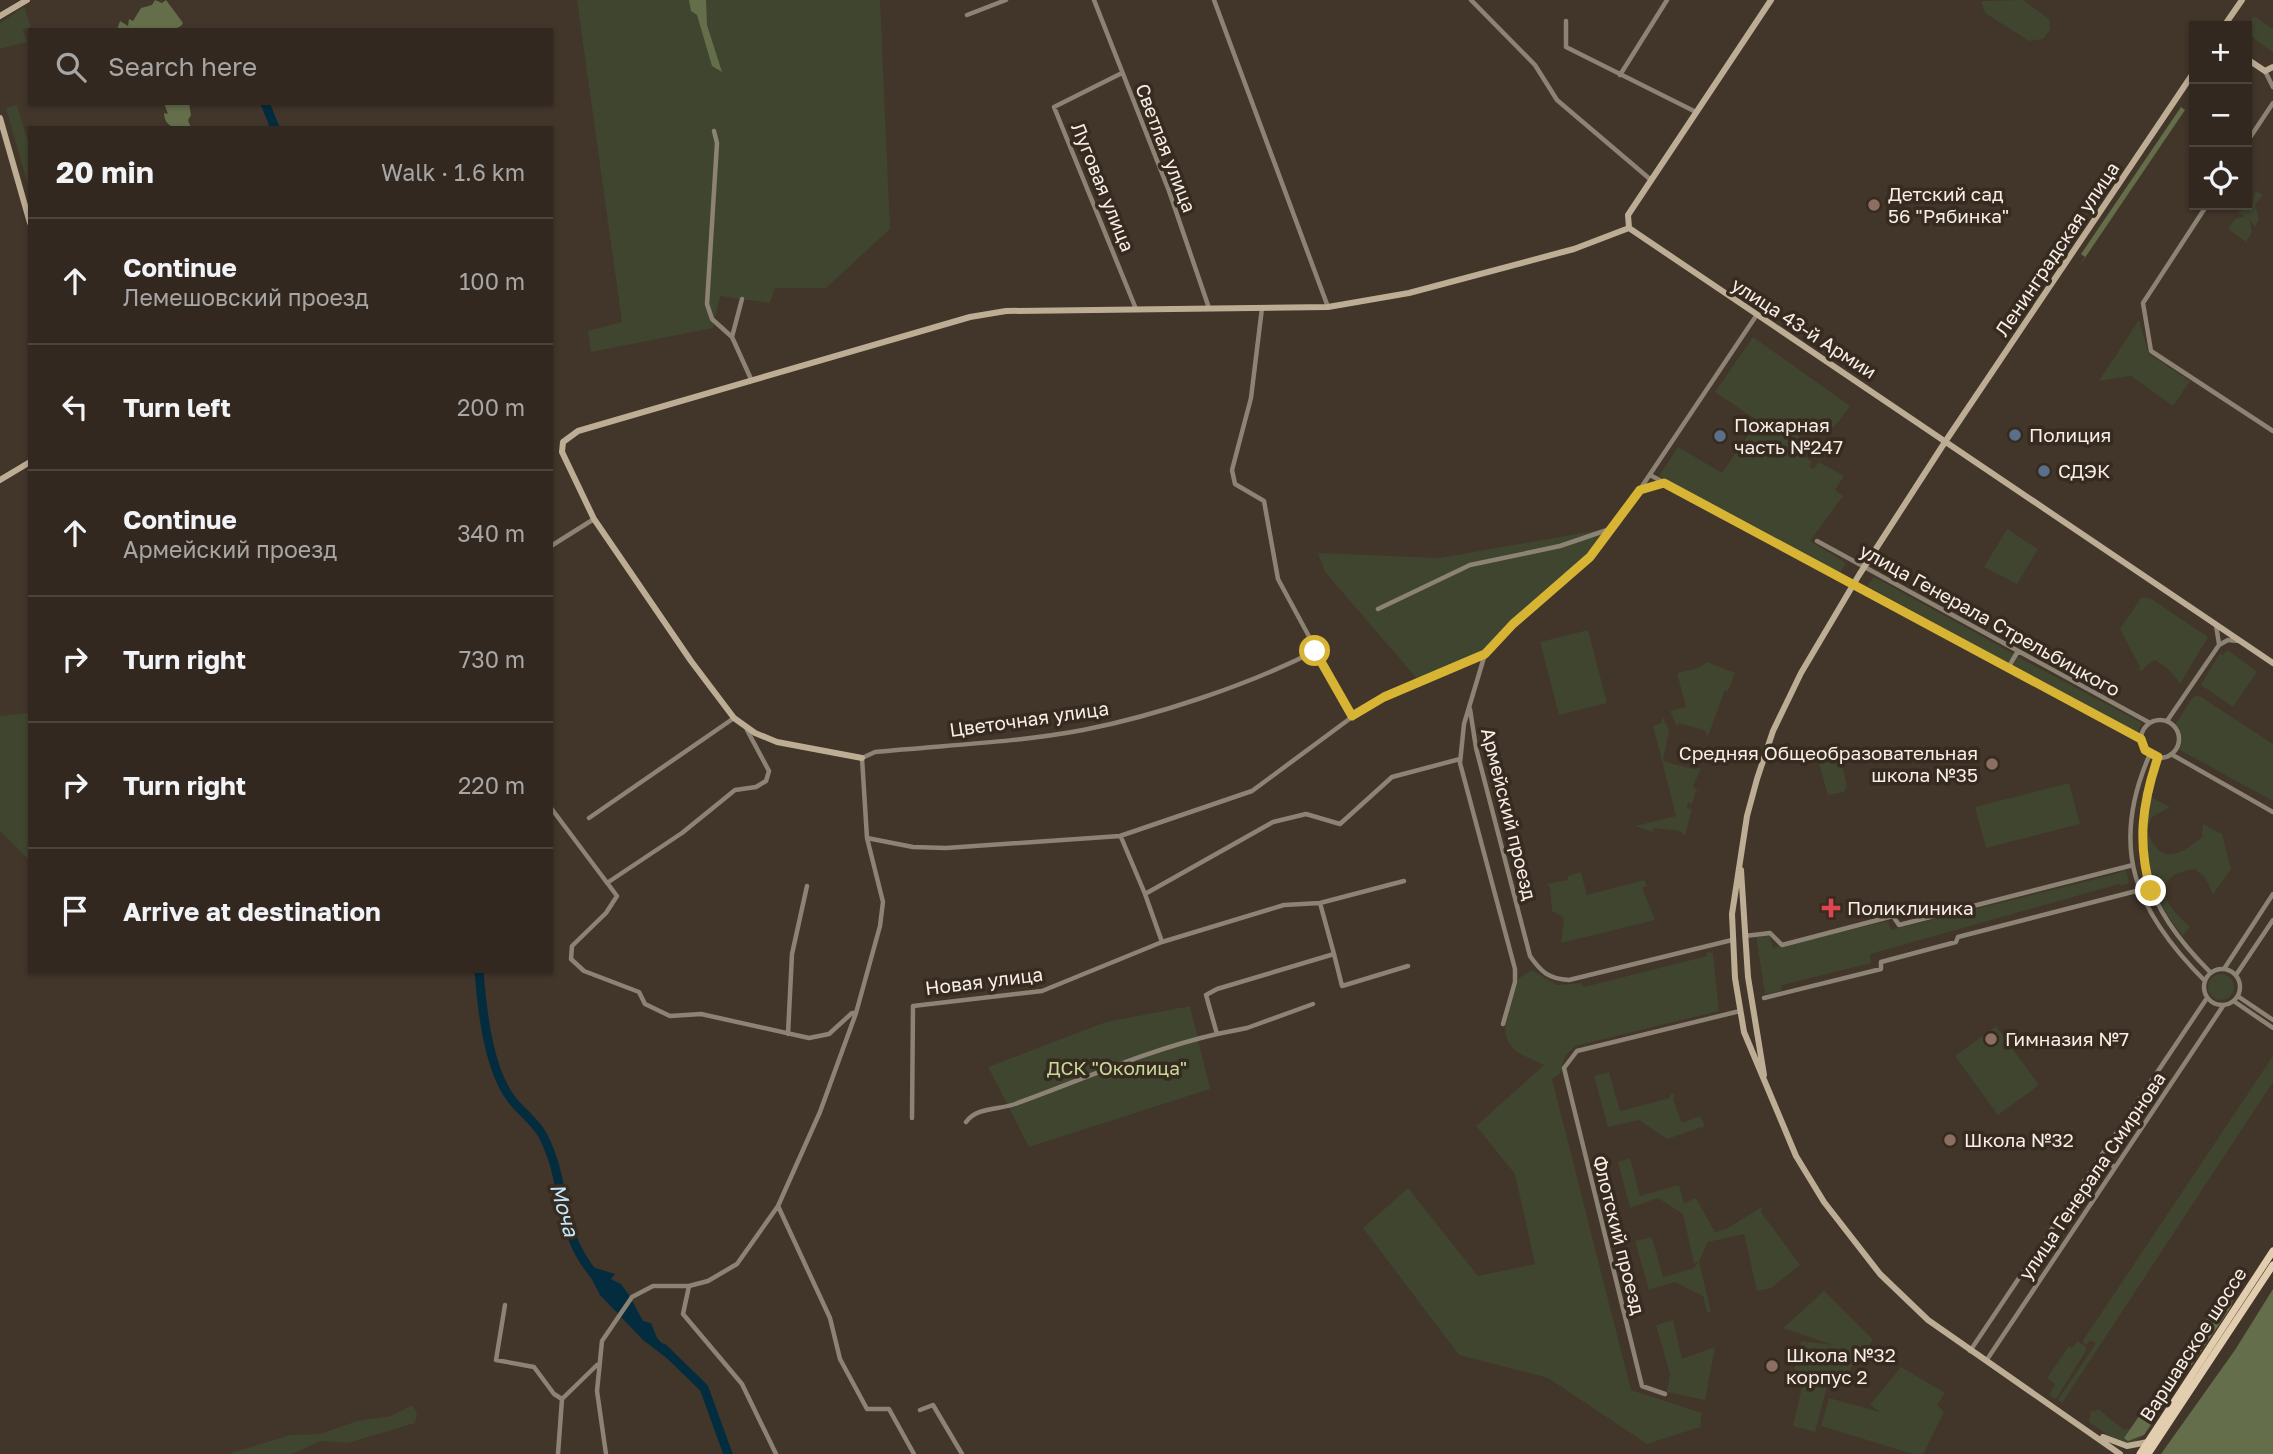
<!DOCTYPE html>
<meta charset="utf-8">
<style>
:root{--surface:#322820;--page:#3a3029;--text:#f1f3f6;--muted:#a8a6a5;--line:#4d443e}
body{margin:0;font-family:"Golos Text",sans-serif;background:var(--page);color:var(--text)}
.controls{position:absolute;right:21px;top:21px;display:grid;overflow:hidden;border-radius:0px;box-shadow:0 2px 5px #0004}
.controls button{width:63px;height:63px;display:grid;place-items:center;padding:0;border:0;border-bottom:2px solid var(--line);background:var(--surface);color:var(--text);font:35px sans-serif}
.stop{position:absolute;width:21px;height:21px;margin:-16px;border:5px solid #d8b434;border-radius:50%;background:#fff}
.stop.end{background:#d8b434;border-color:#fff;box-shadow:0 2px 7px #0008}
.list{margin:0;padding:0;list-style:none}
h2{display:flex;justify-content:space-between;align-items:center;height:91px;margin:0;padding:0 28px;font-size:30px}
h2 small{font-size:23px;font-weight:400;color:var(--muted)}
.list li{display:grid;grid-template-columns:46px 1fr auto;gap:21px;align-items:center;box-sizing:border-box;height:126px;padding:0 28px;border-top:2px solid var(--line)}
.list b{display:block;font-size:26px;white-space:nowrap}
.list p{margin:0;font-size:23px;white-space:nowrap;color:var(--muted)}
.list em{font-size:23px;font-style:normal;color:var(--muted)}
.icon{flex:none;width:38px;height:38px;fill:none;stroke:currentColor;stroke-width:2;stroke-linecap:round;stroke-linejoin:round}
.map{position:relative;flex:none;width:2273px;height:1454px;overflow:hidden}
.search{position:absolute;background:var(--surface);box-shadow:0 2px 5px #0004;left:28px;top:28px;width:525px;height:77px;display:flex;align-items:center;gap:18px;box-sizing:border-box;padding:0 24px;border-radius:0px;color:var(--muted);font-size:26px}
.panel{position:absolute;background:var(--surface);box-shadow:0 2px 5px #0004;left:28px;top:126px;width:525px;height:847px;border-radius:0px}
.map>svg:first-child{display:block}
.green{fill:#3f452f}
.forest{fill:#646e4a}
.water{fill:#042c3f}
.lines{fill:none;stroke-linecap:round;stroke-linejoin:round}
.river{stroke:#042c3f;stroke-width:9}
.street{stroke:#8d8374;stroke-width:4.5}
.secondary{stroke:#bdad95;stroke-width:6}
.primary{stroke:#e2cdaf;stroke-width:7}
.route{stroke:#d8b434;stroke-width:9}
.education-dot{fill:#8d6e63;stroke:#372b20;stroke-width:2.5}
.service-dot{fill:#5c6f8a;stroke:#372b20;stroke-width:2.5}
.health-dot{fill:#e0444e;stroke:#372b20;stroke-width:2.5}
.labels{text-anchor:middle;stroke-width:7;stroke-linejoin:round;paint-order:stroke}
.street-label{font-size:19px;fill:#f7eee7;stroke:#372b20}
.poi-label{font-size:19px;fill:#f7eee7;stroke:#372b20;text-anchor:start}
.park-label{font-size:19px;fill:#c7d99a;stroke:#372b20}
.water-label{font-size:21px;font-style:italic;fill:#c1e7fe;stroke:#372b20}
</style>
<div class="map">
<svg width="2273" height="1454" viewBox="0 0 2273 1454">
<rect width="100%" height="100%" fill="#42352a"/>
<!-- green -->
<path class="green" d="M577,0H880L890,229L826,288H775L770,303L720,296L713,328L591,352L588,331L622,322Z
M2023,0L2049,19L2050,30L2043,39L2029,41L1985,13L1981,1Z
M24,7L31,27L23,30L27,42L0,49V23Z
M2254,16L2273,29V53L2247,33V26Z
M17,105L30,148V192L6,108Z
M2255,191L2263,195L2255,205L2259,219L2255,227L2249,218L2252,232L2246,242L2228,229L2235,219L2245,216L2238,213L2247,205V200L2253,203Z
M2139,320L2149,354L2190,381L2173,406L2131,376L2099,381Z
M1753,337L1850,406C1838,423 1829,438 1806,433L1789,445L1812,462L1809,466L1813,469L1819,462L1844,476L1835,490L1843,496L1810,541L1846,563L1840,573L1659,476L1678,447L1722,473L1758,421L1715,392Z
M1604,529L1608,535L1591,556L1510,622L1484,653L1419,681L1325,572L1318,553L1440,558Z
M2007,529L2038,549L2017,584L1984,567Z
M1874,577L2014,654L2008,663L1867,586Z
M2141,598H2150L2208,637L2180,684C2171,670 2166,667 2155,660L2144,667L2143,671L2138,669L2140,667L2120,629Z
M1588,630L1607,703L1559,715L1540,642Z
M2228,650L2257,672L2233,707L2201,685L2220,653L2223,655Z
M2018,657L2142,723L2137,733L2013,665Z
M1707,662L1735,673L1728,691L1725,690L1708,736L1704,730L1678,723L1677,727L1670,711L1686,707L1677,673L1699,668Z
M2198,695L2273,744V801L2178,749L2181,739L2175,725L2192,698Z
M30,713V861L0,831V716Z
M1663,717L1669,731L1663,761L1693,769L1701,768L1693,786L1699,792L1696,791L1692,804L1688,803L1687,808L1692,809L1685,836L1679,831L1654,828L1652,832L1635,826L1676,816L1653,726L1661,723Z
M1834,748L1839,751L1847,787L1844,792L1828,795L1817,757L1820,751Z
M2069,783L2080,824L1986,848L1975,807Z
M2148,796L2170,807L2152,817L2147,830C2159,866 2180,856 2202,837L2203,824L2222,834L2231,869L2213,894L2205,877L2195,869C2148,875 2164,907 2190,926L2183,936C2145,890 2142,854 2148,796Z
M2126,869L2129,883L2121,886L2119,884L1870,954L1871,963L1782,985L1781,991L1765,994L1756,935L1769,933L1773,948L1888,921L1891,930L2116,874Z
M1581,872L1587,895L1644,880L1647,886L1642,888L1655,920L1561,943L1564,918L1552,911L1550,887L1546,884L1568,880V876Z
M1707,952L1713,953L1719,1011L1575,1046L1565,1056L1560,1074L1552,1079L1631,1390L1702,1413L1700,1427L1647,1444L1548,1378L1459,1355L1363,1228L1408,1188L1478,1276L1535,1264L1515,1174L1476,1126L1544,1065C1536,1061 1527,1058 1519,1053C1492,1036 1511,1001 1519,978L1532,970L1557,985L1581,983L1584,987L1707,956Z
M2208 987a13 13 0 1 1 26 0a13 13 0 1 1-26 0Z
M1190,1006L1210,1089L1029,1147L988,1067L1106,1022Z
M1996,1026L2039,1085L1998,1115L1955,1056Z
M2273,1056V1082L2062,1403L2058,1400L2096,1343L2090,1340L2087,1345L2082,1342Z
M1609,1072L1620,1111L1670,1098V1095L1675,1093L1673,1099L1682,1123L1700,1116L1705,1126L1667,1139L1639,1120L1608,1127L1594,1076Z
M1630,1158L1640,1196L1679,1185L1684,1203L1696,1198L1715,1232L1726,1229L1762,1207L1761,1212L1800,1265L1771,1288L1757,1291L1744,1234L1708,1242L1699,1261L1711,1312H1707L1703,1296L1675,1282L1649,1290L1635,1241L1652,1237L1663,1277L1694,1268L1698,1262L1694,1263L1683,1214L1658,1198L1630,1208L1618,1162Z
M1824,1291L1873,1340L1841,1381L1829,1379L1815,1432L1793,1426L1805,1374L1794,1371L1801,1341L1833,1345L1783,1328Z
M1673,1320L1682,1359L1715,1347L1705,1400L1667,1392L1670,1374L1656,1325Z
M2077,1341L2087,1347L2084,1354L2056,1399L2049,1395L2055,1384L2047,1378L2069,1346L2072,1348Z
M1901,1367L1945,1393L1937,1405L1944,1412L1923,1454H1913L1821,1426L1829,1398L1880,1412L1870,1405Z
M413,1405L417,1414L415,1423L348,1443L321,1441L292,1454H228L290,1435L320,1434L357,1421L391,1416Z
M2098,1409L2124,1430L2131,1428L2125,1438L2132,1440L2144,1435L2131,1444L2118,1442L2089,1422L2091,1410L2095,1412Z"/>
<!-- forest -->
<path class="forest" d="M155,0L162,3L166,0L183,23L181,26L173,30H117L120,21L128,26L129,19L133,21L141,8L152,5Z
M689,0H706L707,25L722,72L712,66L697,15L691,11Z
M164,103H189L191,115L188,120L191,128C179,128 165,130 164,113L168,114Z
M2181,107L2185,110L2078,268L2085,257L2081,254Z
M2273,1289V1454H2161L2235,1350Z
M2226,1290L2234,1295L2231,1307L2144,1435L2128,1441L2124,1438Z"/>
<!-- water -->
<path class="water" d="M592,1267L615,1274L611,1279L621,1284L629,1295L643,1321L651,1323L657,1338L673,1355L668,1359L643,1340L600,1295L588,1272Z"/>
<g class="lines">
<!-- river -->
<path class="river" d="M265,103L275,128
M479,971C482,1009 488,1069 512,1100C521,1112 536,1122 543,1136C569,1186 555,1232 598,1279
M663,1348L704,1388L728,1454"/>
<!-- street -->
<path class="street" d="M1094,0L1169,191L1209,308
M1214,0L1328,307
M1471,0L1535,65L1557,100L1651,180
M967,15L1006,0
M1566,21V47L1696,112
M2265,71L2273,87
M1122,73L1054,107L1136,309
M1620,75L1667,0
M714,131L717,143L707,304L712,319L732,337
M2247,142L2273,103
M2207,205L2143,303L2151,351L2273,431
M742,299L732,337L751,379
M1262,308L1251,398L1232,470L1235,484L1264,501L1278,579L1352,716
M1650,475L2141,739
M1641,489L1663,484
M1817,541L2150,723
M551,546L594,519
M1378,609L1470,565L1560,546L1613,528
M2216,625L2219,644
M2008,668L2018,651
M1470,709L1476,748L1530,956C1541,972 1549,979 1569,980L1732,940
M2141 739a19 19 0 1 1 38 0a19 19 0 1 1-38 0Z
M2167,721L2219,645L2228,640L2239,641
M2150,754C2108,849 2136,912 2205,981
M2171,754L2273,812
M2158,757C2126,850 2142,904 2211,973
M551,808L617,896L606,913L572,946L571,959L584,971L639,992L645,1004L670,1016L701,1014L809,1038L829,1034L852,1013H856
M589,818L734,718
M1121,837L1145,894L1273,822L1306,814L1340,824L1392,777L1460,759
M867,838L913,847L946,848L1120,836L1252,791L1371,703L1484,654
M607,883L682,833L735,790L756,787L766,781L769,771L747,730
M1745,936L1770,933L1782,945L1893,916L1899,925L2133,865
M1162,942L1284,905L1320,903L1404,881
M1334,954L1342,986L1408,966
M2204 987a18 18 0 1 1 36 0a18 18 0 1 1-36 0Z
M2224,969L2273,894
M2236,975L2273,920
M2239,997L2273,1020
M1764,998L1881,969V962L1956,942L1958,937L2140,890
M2235,1002L2273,1028
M1313,1004L1247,1028L1217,1034L1206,995L1217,989L1334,954L1320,903
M1503,1024L1515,982V969L1460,763L1464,724L1485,654L1513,624L1590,557L1614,528L1756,316
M788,1034L792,954L807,886
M912,1118L913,1006L1042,991L1162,942L1145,894
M966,1122C977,1107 998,1110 1015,1104C1082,1080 1147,1050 1217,1034
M2100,1158L2115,1167
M778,1206L830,1318L840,1359L867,1409H889L914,1454
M689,1286L683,1314L742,1384L776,1454
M505,1305L496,1360L534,1367L554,1394L562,1399L597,1365
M1970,1351L2207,998
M1986,1361L2223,1006
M1665,1394L1642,1386L1564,1068L1577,1051L1740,1011
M920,1410L933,1405L962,1454
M558,1454L562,1399
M606,1454L597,1391L602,1341L632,1297L653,1286H689L708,1281L737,1264L778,1206L820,1112L856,1013L880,926L883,902L867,838L862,758L875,752C944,745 1014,743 1083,730C1155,716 1249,685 1315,651"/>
<!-- secondary -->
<path class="secondary" d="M0,16L27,0
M2224,26L2242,0
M2247,59L2265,71L2273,67
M0,118L30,223
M1629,228L2273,663
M1629,228L1628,215L1771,0
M0,480L30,462
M862,758L777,742L755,733L734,718L691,661L594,519L562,452L563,442L578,431L970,317L1006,311L1328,307L1409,293L1574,249L1629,228
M1741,870L1748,977L1764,1075
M2103,1437L2127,1446L2148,1442
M2120,1454L1928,1320L1880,1274L1824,1202L1796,1156L1744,1032L1735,978L1732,914L1747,816L1757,779L1773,731L1801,673L1859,575L1945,442L2194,72"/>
<!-- primary -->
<path class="primary" d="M2140,1454L2273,1251
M2148,1454L2273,1265"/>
</g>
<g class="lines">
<!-- route -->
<path class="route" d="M1315,651L1352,716L1384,697L1485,654L1513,624L1590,557L1640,490L1664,483L2141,739L2145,750L2158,757C2142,804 2137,843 2151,891"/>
</g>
<!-- markers -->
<g class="education-dot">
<circle cx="1874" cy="205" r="7"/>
<circle cx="1992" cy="764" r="7"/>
<circle cx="1991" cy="1039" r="7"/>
<circle cx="1950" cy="1140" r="7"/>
<circle cx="1772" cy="1366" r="7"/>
</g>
<g class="service-dot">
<circle cx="2015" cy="435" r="7"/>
<circle cx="1720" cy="436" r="7"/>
<circle cx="2044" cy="471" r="7"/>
</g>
<path class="health-dot" d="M1827.5 897.5h7v7h7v7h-7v7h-7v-7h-7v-7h7z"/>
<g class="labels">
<!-- street labels -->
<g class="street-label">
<text transform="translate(1166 148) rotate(69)" y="7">Светлая улица</text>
<text transform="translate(1103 187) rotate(68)" y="7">Луговая улица</text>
<text transform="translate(2057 249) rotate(-56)" y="7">Ленинградская улица</text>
<text transform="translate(1804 328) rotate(33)" y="7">улица 43-й Армии</text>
<text transform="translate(1990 620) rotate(29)" y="7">улица Генерала Стрельбицкого</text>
<text transform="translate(1029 719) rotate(-8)" y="7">Цветочная улица</text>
<text transform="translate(1509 814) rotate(76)" y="7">Армейский проезд</text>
<text transform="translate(984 981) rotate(-7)" y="7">Новая улица</text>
<text transform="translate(2092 1176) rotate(-56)" y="7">улица Генерала Смирнова</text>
<text transform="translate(1619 1235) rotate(76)" y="7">Флотский проезд</text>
<text transform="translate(2193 1344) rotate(-57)" y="7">Варшавское шоссе</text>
</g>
<!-- poi labels -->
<g class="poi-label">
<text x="1888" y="201">Детский сад<tspan x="1888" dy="22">56 "Рябинка"</tspan></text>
<text x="1734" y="432">Пожарная<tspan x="1734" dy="22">часть №247</tspan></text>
<text x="2029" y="442">Полиция</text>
<text x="2058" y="478">СДЭК</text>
<text x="1978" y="760" text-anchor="end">Средняя Общеобразовательная<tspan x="1978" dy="22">школа №35</tspan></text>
<text x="1847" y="915">Поликлиника</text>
<text x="2005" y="1046">Гимназия №7</text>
<text x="1964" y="1147">Школа №32</text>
<text x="1786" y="1362">Школа №32<tspan x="1786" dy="22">корпус 2</tspan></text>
</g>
<!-- park labels -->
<g class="park-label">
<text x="1117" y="1075">ДСК "Околица"</text>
</g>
<!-- water labels -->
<g class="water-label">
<text transform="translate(564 1210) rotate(74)" y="7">Моча</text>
</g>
</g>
</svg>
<div class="controls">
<button>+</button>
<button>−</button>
<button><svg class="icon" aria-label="locate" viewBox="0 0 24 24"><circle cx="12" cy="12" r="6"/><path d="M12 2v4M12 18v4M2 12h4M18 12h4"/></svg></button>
</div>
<div class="stop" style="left:1315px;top:651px"></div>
<div class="stop end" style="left:2151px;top:891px"></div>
<div class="search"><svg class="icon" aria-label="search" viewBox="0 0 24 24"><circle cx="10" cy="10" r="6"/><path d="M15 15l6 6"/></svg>Search here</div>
<section class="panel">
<h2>20 min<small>Walk · 1.6 km</small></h2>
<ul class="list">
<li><svg class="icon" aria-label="ahead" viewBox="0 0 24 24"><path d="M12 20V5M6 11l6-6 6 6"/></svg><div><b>Continue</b><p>Лемешовский проезд</p></div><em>100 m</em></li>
<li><svg class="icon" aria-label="left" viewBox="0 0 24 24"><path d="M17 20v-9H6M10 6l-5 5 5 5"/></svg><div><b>Turn left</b></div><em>200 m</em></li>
<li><svg class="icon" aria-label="ahead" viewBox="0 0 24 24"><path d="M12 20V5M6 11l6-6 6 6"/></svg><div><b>Continue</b><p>Армейский проезд</p></div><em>340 m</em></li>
<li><svg class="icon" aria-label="right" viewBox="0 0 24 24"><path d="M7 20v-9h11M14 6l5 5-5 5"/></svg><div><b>Turn right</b></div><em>730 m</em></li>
<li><svg class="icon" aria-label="right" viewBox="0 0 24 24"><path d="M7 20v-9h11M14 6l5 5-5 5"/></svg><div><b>Turn right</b></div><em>220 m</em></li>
<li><svg class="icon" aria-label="arrive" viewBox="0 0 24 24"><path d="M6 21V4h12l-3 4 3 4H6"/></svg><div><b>Arrive at destination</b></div></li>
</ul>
</section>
</div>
